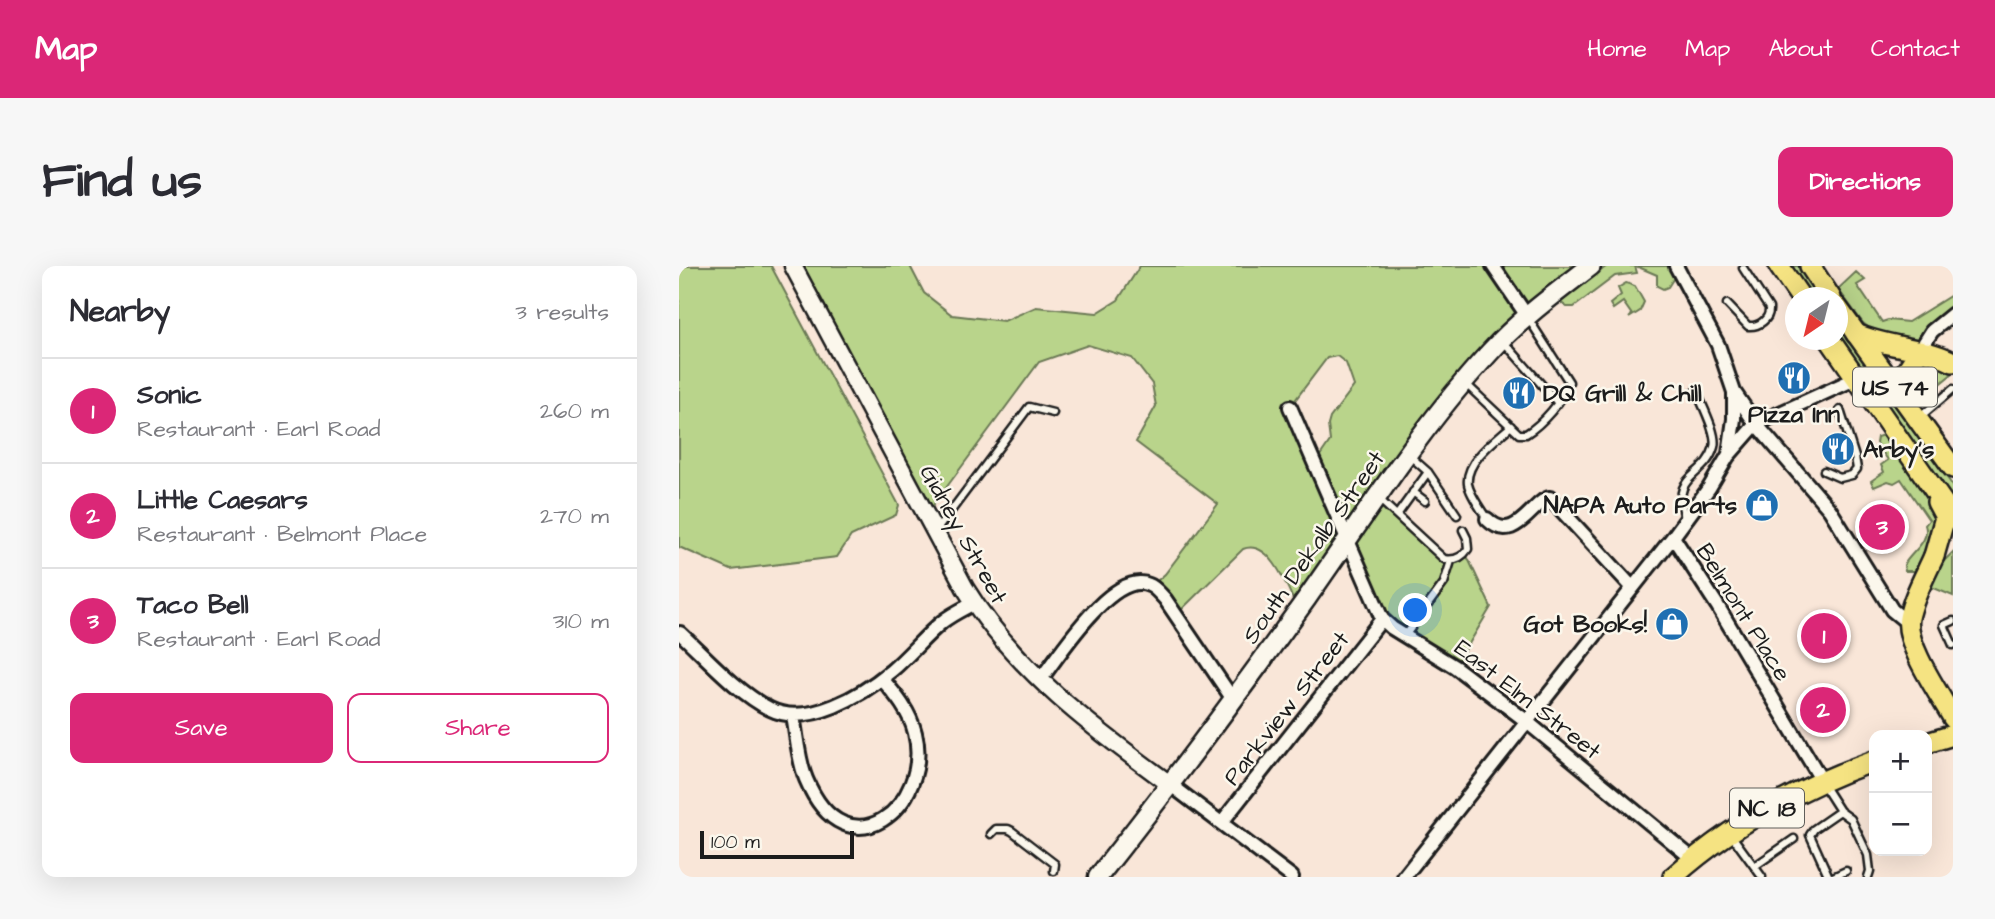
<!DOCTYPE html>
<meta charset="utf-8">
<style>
:root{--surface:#fff;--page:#f7f7f7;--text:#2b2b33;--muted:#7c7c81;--line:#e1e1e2;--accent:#db2777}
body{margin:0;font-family:"Architects Daughter",sans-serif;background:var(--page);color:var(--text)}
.controls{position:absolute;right:21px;bottom:21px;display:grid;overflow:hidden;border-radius:14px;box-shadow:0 7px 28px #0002}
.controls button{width:63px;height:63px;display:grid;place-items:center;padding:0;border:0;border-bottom:2px solid var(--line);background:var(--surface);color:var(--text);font:35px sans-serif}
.compass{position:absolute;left:1106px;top:21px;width:63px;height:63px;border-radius:50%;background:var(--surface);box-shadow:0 7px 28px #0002;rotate:215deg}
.scale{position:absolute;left:21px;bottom:18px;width:154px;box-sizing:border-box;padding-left:7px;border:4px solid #1c1c1c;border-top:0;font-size:19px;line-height:24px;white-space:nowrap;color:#1c1c1c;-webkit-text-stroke:5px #fbf7ec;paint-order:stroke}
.you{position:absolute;left:737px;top:345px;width:24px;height:24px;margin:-18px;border:5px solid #fff;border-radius:50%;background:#1a73e8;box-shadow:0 0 0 10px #1a73e833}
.badge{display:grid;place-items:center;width:46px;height:46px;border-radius:50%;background:var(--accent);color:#fff;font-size:23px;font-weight:700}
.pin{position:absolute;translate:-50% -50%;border:4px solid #fff;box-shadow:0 2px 7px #0006}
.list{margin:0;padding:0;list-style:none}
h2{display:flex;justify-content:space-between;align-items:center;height:91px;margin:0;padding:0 28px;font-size:30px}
h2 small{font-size:23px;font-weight:400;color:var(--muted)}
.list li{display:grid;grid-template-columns:46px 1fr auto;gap:21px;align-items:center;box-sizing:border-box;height:105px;padding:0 28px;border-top:2px solid var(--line)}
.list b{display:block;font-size:26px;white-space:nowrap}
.list p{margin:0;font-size:23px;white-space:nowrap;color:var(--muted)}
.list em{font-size:23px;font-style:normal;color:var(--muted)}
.actions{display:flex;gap:14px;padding:21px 28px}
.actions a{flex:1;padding:16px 0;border:2px solid var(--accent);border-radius:14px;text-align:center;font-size:24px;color:var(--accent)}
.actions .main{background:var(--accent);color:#fff}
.map{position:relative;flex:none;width:1274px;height:611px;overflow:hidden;border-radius:14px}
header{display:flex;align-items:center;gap:42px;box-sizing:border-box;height:98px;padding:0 35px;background:var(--accent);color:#fff}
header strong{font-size:33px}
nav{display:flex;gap:38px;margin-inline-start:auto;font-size:24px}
.intro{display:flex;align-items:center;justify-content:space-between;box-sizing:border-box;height:168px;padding:0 42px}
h1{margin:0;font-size:49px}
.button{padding:18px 32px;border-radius:14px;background:var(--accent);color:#fff;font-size:24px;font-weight:700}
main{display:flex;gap:42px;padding:0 42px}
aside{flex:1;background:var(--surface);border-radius:14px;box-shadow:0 7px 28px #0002}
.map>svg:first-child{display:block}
.green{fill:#b9d48b;stroke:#6a7854;stroke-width:2;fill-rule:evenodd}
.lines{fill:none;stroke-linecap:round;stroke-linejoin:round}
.service-casing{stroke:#1c1c1c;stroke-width:11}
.minor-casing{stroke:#1c1c1c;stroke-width:18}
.tertiary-casing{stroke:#1c1c1c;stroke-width:21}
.secondary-casing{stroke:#1c1c1c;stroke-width:23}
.primary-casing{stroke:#1c1c1c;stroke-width:24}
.trunk-casing{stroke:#1c1c1c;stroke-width:24}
.service{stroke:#fbf7ec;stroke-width:6}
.minor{stroke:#fbf7ec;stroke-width:12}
.tertiary{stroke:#fbf7ec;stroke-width:16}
.secondary{stroke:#fbf7ec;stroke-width:18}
.primary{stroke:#f5e382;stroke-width:19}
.trunk{stroke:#f5e382;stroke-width:19}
.labels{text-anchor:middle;stroke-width:5;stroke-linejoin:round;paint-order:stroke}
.shield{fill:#fbf7ec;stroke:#5f5e5a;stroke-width:2}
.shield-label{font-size:23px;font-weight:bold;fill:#1c1c1c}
.poi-label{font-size:24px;font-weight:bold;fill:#1c1c1c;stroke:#fbf7ec;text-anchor:start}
.street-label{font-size:24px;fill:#1c1c1c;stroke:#fbf7ec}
</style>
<header>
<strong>Map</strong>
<nav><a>Home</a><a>Map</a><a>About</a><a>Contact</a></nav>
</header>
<div class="intro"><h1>Find us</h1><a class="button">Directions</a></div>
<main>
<aside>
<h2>Nearby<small>3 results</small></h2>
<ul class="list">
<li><span class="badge">1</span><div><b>Sonic</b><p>Restaurant · Earl Road</p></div><em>260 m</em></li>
<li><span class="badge">2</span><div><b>Little Caesars</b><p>Restaurant · Belmont Place</p></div><em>270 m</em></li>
<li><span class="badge">3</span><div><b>Taco Bell</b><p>Restaurant · Earl Road</p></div><em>310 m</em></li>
</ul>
<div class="actions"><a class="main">Save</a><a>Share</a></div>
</aside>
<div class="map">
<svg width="1274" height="611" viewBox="0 0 1274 611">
<rect width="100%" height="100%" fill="#f9e6d8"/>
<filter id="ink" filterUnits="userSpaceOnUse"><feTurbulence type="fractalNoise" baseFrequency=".0143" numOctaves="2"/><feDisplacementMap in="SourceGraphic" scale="14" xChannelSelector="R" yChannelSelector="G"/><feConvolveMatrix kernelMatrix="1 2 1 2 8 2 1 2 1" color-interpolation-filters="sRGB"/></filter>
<g filter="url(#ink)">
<!-- green -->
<path class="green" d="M0,0H92L220,239L217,249L172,270L158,291L52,304L0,281Z
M114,0H231L245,27L273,49L325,55L357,41L418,47L439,34L461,0H912L848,50L699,232L765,293L787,288L812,341L776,401L713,362L669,275L619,345C610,325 592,272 564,283L497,349L472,320L486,308L539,238L457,176L477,140L473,118L453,92L409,79L360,96L247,249ZM658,90L667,97L675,120L651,152L649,159L651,175L636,197L611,141L648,92Z
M928,0H956L958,7L936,10L895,41H888L881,36Z
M957,0H990L996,10L989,21L984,23L978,20V9Z
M1109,0H1119L1140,31H1130Z
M1177,6L1186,14L1178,19L1203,56L1209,54L1229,56L1274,28V42L1232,77L1194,65L1184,57L1159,23Z
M947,17L956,20L965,36L961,45L950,52L953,49L944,36L934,43L931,38L942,29L939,22Z
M1158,58L1274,220V233L1159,72Z
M1255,94L1274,101V107L1241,134C1227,116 1232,99 1255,94Z
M1204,169L1209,171L1257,241L1256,269L1237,305H1226L1225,299C1231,287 1252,275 1246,259L1250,254L1222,213L1215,217L1209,215L1195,221L1192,215L1205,206L1202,199L1209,194L1197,177L1198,171Z
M1274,286V330L1250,320L1259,301Z"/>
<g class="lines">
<!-- service casing -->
<g class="service-casing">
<path id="service" d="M1048,38L1069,60C1080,61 1091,53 1090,42L1064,2
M824,75L878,136
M786,117L840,168H847C863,158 885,134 890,116L849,52
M1241,151L1274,123
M731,190L749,206L778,249
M1145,205L1161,212L1173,209L1178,203L1176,191L1161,144
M734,226L746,235
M700,233L765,293C775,295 783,292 789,283L788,272L784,264
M718,249L749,206
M1006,251C991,207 1026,213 1035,181C1039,168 1022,137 1017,124
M808,253C802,243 791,229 789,218C786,195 818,173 832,160
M257,265L350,141L374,147
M1274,355L1265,359L1274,379
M726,370L765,317L772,295
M1145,520L1161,545L1172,553L1189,589L1191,605L1189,611
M312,568L317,563H329L333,565L376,598L375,605
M1053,570L1083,611
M1076,600L1115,573
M1150,611L1131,569L1135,563L1161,545
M1154,611L1167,605"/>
</g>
<!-- minor casing -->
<g class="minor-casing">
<path id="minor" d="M814,0L848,50
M997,0L1039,79L1055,126L1077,158L1151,244L1213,344L1229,357
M1241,84L1253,65L1274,48
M611,141L703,353L713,362L776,401L842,451L1014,593
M1050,188L1055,153V126
M808,253C836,281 853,235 871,232L953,321
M994,271L1038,339L1143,515
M1,367C28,392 59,427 91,443C129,462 183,429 212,405C230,390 245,371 263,356C273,348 284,343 295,337
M361,414C379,391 434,303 470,319C476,321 481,328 486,333L555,435
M114,450C118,471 119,494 127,513C168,611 254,539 236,467C231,446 217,429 203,413
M492,519L613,611
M543,556L703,353
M725,611L994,271L1030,222L1049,190L1077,158L1178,112"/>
</g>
<!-- tertiary casing -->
<g class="tertiary-casing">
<path id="tertiary" d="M114,0L286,322C336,404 415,463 492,519"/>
</g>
<!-- secondary casing -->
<g class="secondary-casing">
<path id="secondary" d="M419,611C491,520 560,427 628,332C686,250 743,159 811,86C841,53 877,27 912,0"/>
</g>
<!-- primary casing -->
<g class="primary-casing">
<path id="primary" d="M1177,68C1208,82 1243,80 1274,96
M1222,129L1224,110L1241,84
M1255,290C1246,310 1234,331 1230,352C1225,378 1261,429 1274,452
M1248,477L1274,469
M994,611C1053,558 1121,521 1195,495"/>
</g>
<!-- trunk casing -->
<g class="trunk-casing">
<path id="trunk" d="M1100,0L1122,32
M1131,0L1152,32
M1158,41L1274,202
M1151,74L1274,251
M1255,290L1266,251L1258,236"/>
</g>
<!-- service -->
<use href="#service" class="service"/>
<!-- minor -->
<use href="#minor" class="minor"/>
<!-- tertiary -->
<use href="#tertiary" class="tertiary"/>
<!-- secondary -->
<use href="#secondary" class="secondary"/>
<!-- primary -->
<use href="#primary" class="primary"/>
<!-- trunk -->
<use href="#trunk" class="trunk"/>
</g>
</g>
<!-- icons -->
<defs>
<g id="restaurant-disc" transform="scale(1.75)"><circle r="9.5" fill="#1f6fb2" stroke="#fbf7ec"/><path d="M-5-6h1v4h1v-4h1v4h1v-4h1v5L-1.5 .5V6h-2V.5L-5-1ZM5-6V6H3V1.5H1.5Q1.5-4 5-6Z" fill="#fff"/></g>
<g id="shop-disc" transform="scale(1.75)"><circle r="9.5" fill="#1f6fb2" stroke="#fbf7ec"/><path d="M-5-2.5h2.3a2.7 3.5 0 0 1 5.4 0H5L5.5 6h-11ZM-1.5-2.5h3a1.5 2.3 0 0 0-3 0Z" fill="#fff"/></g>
</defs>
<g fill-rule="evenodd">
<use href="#restaurant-disc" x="1115" y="112"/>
<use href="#restaurant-disc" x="840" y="127"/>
<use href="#restaurant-disc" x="1159" y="183"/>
<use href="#shop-disc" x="1083" y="239"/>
<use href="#shop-disc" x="993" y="358"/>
</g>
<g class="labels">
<!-- shield labels -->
<g class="shield">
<rect x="1174" y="101.5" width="84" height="39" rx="5"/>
<rect x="1051" y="522.5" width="74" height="39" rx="5"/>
</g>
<g class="shield-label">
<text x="1216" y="129">US 74</text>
<text x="1088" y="550">NC 18</text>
</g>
<!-- poi labels -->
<g class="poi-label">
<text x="864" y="135">DQ Grill &amp; Chill</text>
<text x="1115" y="156" text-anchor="middle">Pizza Inn</text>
<text x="1184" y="191">Arby's</text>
<text x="1058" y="247" text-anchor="end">NAPA Auto Parts</text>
<text x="968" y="366" text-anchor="end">Got Books!</text>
</g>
<!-- street labels -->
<g class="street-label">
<text transform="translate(285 268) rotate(61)" y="8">Gidney Street</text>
<text transform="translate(634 281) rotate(-55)" y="8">South Dekalb Street</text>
<text transform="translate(1065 346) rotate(58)" y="8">Belmont Place</text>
<text transform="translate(849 433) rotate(38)" y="8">East Elm Street</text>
<text transform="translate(607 442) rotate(-52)" y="8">Parkview Street</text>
</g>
</g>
</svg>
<div class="controls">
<button>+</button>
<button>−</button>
</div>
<svg class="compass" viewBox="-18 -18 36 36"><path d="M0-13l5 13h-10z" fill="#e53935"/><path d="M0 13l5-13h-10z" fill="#7c7c81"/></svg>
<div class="scale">100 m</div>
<div class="you"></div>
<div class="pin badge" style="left:1145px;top:370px">1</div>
<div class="pin badge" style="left:1144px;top:444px">2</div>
<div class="pin badge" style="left:1203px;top:261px">3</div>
</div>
</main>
